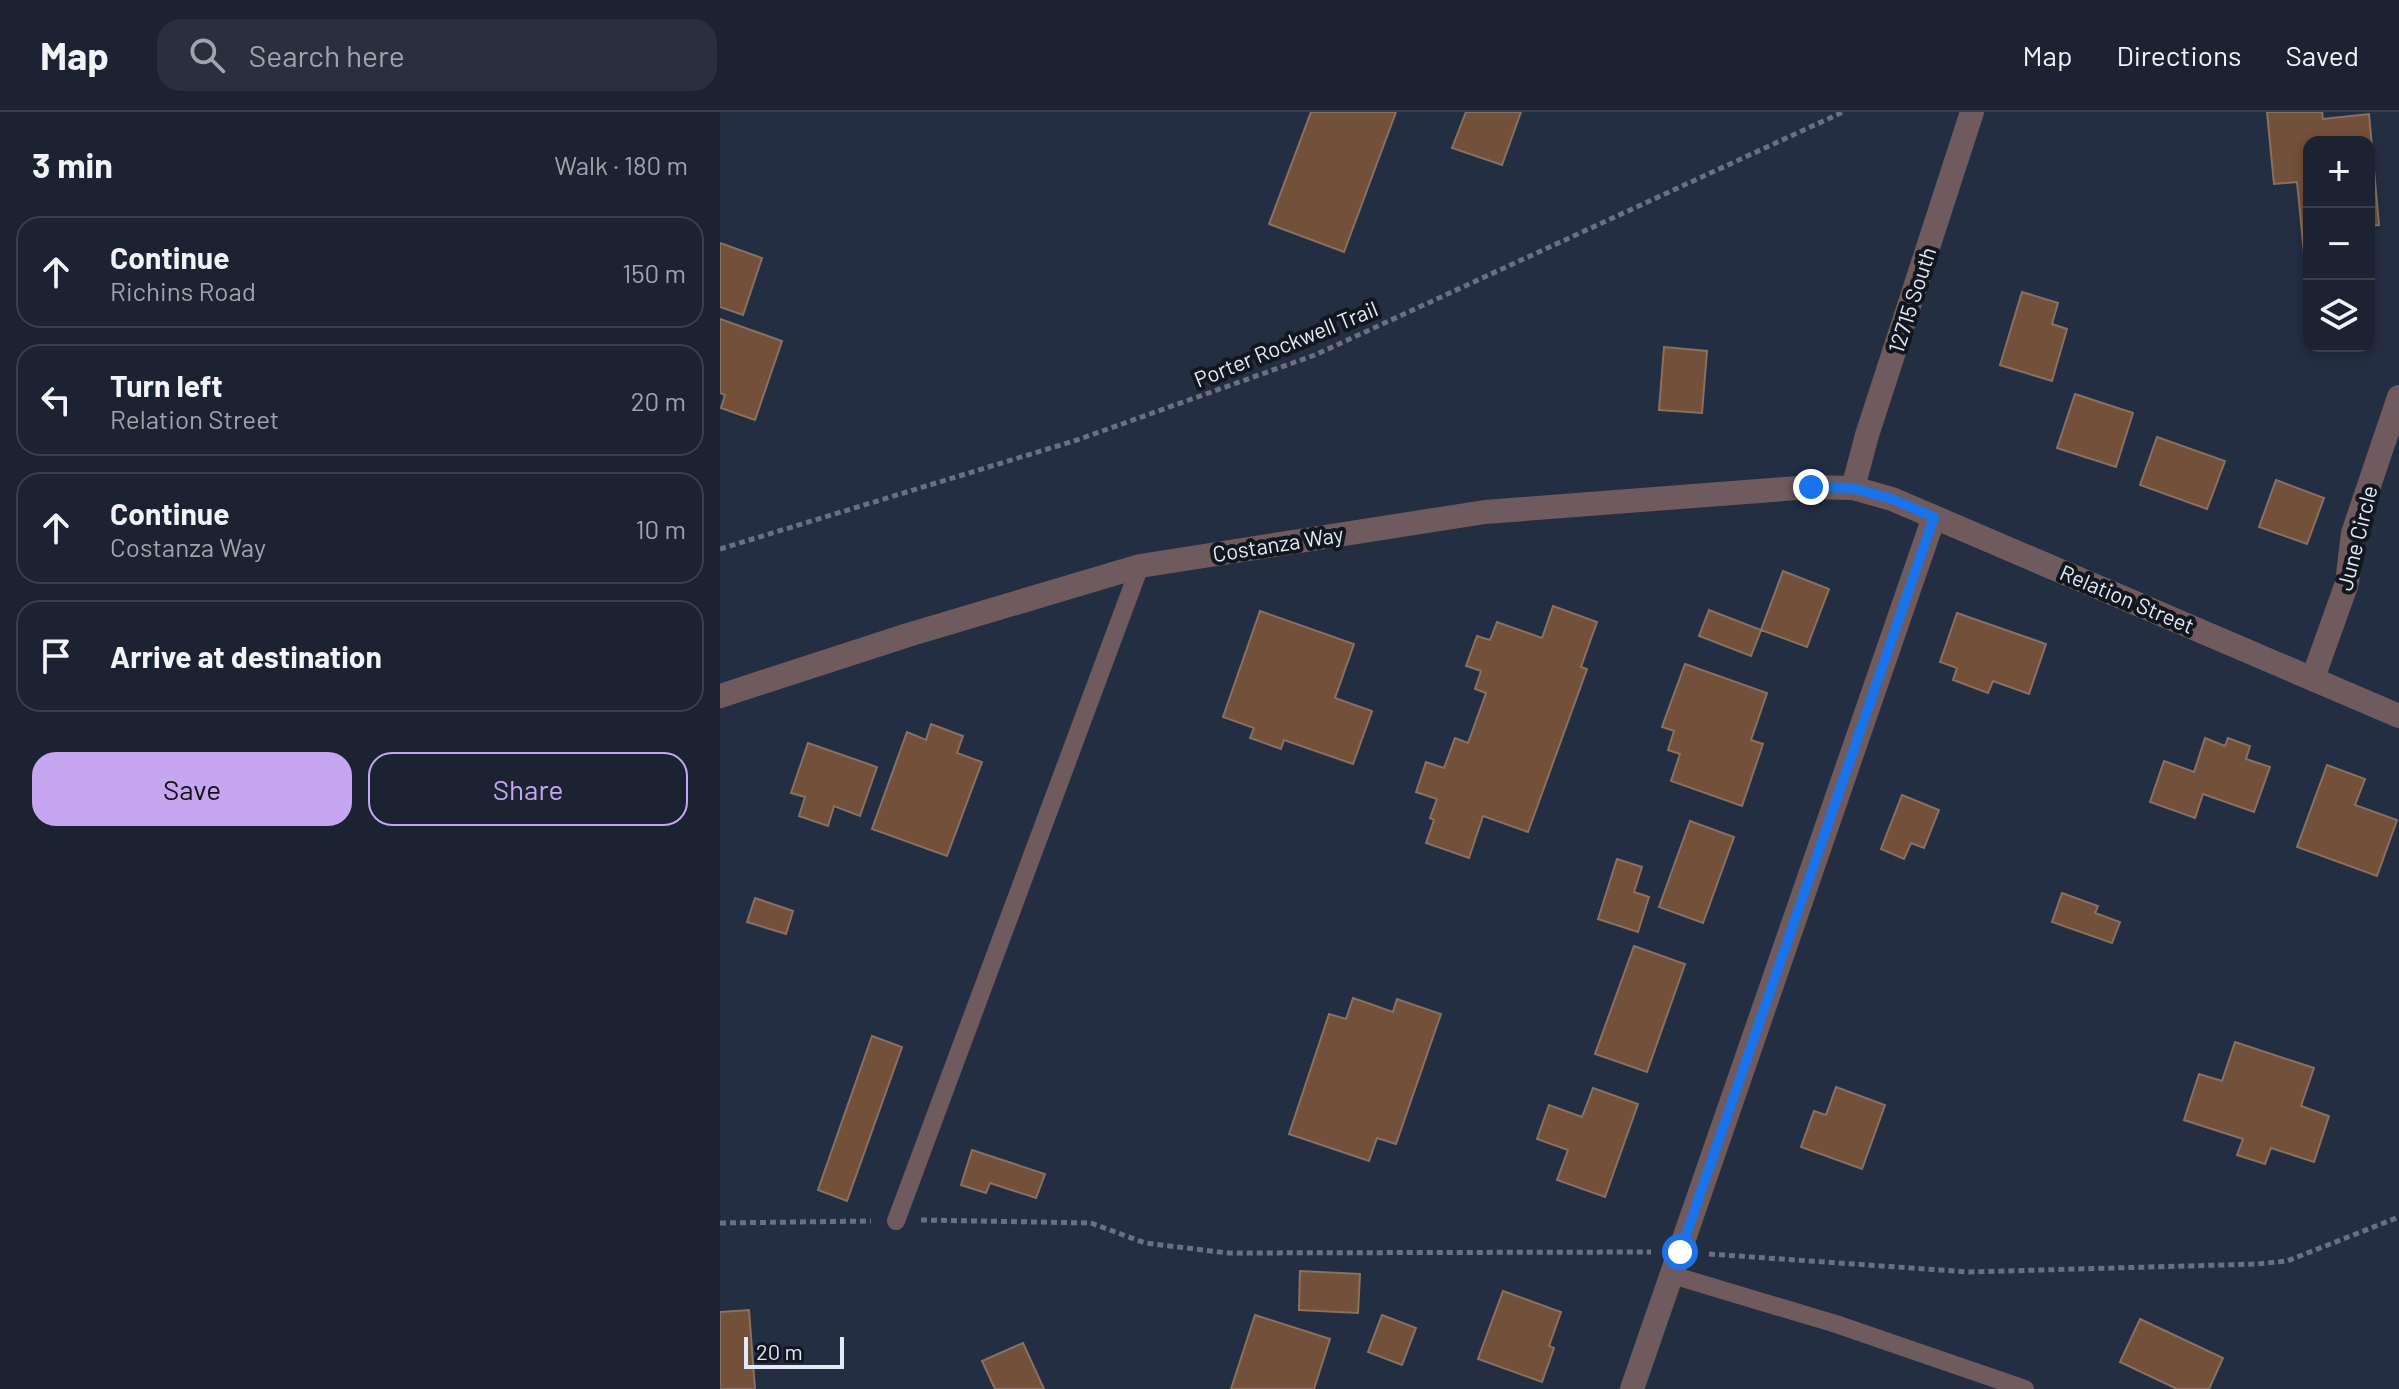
<!DOCTYPE html>
<meta charset="utf-8">
<style>
:root{--surface:#1b2232;--page:#282f3e;--text:#f1f3f6;--muted:#a0a4ac;--line:#393f4d;--accent:#c6a6f0}
body{margin:0;font-family:Barlow,sans-serif;background:var(--page);color:var(--text)}
.controls{position:absolute;right:24px;top:24px;display:grid;overflow:hidden;border-radius:16px;box-shadow:0 4px 12px #0003}
.controls button{width:72px;height:72px;display:grid;place-items:center;padding:0;border:0;border-bottom:2px solid var(--line);background:var(--surface);color:var(--text);font:40px sans-serif}
.scale{position:absolute;left:24px;bottom:20px;width:100px;box-sizing:border-box;padding-left:8px;border:4px solid #e3eaf7;border-top:0;font-size:22px;line-height:28px;white-space:nowrap;color:#e3eaf7;-webkit-text-stroke:6px #12171f;paint-order:stroke}
.stop{position:absolute;width:24px;height:24px;margin:-18px;border:6px solid #1a73e8;border-radius:50%;background:#fff}
.stop.end{background:#1a73e8;border-color:#fff;box-shadow:0 2px 8px #0008}
.list{margin:0;padding:0;list-style:none}
h2{display:flex;justify-content:space-between;align-items:center;height:104px;margin:0;padding:0 32px;font-size:34px}
h2 small{font-size:26px;font-weight:400;color:var(--muted)}
.list li{display:grid;grid-template-columns:52px 1fr auto;gap:24px;align-items:center;box-sizing:border-box;height:112px;margin:0 16px 16px;padding:0 16px;border:2px solid var(--line);border-radius:24px}
.list b{display:block;font-size:30px;white-space:nowrap}
.list p{margin:0;font-size:26px;white-space:nowrap;color:var(--muted)}
.list em{font-size:26px;font-style:normal;color:var(--muted)}
.actions{display:flex;gap:16px;padding:24px 32px}
.actions a{flex:1;padding:18px 0;border:2px solid var(--accent);border-radius:24px;text-align:center;font-size:28px;color:var(--accent)}
.actions .main{background:var(--accent);color:#111}
.icon{flex:none;width:44px;height:44px;fill:none;stroke:currentColor;stroke-width:2;stroke-linecap:round;stroke-linejoin:round}
.map{position:relative;flex:none;width:1679px;height:1277px;overflow:hidden}
header{display:flex;align-items:center;gap:48px;box-sizing:border-box;height:112px;padding:0 40px;background:var(--surface);border-bottom:2px solid var(--line)}
header strong{font-size:38px}
nav{display:flex;gap:44px;margin-inline-start:auto;font-size:28px}
.search{width:560px;height:72px;background:var(--page);display:flex;align-items:center;gap:20px;box-sizing:border-box;padding:0 28px;border-radius:24px;color:var(--muted);font-size:30px}
main{display:flex}
aside{flex:1;background:var(--surface)}
.map>svg:first-child{display:block}
.building{fill:#725039;stroke:#897161;stroke-width:2}
.lines{fill:none;stroke-linecap:round;stroke-linejoin:round}
.path{stroke:#687082;stroke-width:5;stroke-dasharray:6 4;stroke-linecap:butt}
.lane{stroke:#6f5b5d;stroke-width:18}
.street{stroke:#6f5b5d;stroke-width:24}
.route{stroke:#1a73e8;stroke-width:10}
.labels{text-anchor:middle;stroke-width:8;stroke-linejoin:round;paint-order:stroke}
.street-label{font-size:22px;fill:#e3eaf7;stroke:#12171f}
</style>
<header>
<strong>Map</strong>
<div class="search"><svg class="icon" aria-label="search" viewBox="0 0 24 24"><circle cx="10" cy="10" r="6"/><path d="M15 15l6 6"/></svg>Search here</div>
<nav><a>Map</a><a>Directions</a><a>Saved</a></nav>
</header>
<main>
<aside>
<h2>3 min<small>Walk · 180 m</small></h2>
<ul class="list">
<li><svg class="icon" aria-label="ahead" viewBox="0 0 24 24"><path d="M12 20V5M6 11l6-6 6 6"/></svg><div><b>Continue</b><p>Richins Road</p></div><em>150 m</em></li>
<li><svg class="icon" aria-label="left" viewBox="0 0 24 24"><path d="M17 20v-9H6M10 6l-5 5 5 5"/></svg><div><b>Turn left</b><p>Relation Street</p></div><em>20 m</em></li>
<li><svg class="icon" aria-label="ahead" viewBox="0 0 24 24"><path d="M12 20V5M6 11l6-6 6 6"/></svg><div><b>Continue</b><p>Costanza Way</p></div><em>10 m</em></li>
<li><svg class="icon" aria-label="arrive" viewBox="0 0 24 24"><path d="M6 21V4h12l-3 4 3 4H6"/></svg><div><b>Arrive at destination</b></div></li>
</ul>
<div class="actions"><a class="main">Save</a><a>Share</a></div>
</aside>
<div class="map">
<svg width="1679" height="1277" viewBox="0 0 1679 1277">
<rect width="100%" height="100%" fill="#242e42"/>
<!-- building -->
<path class="building" d="M591,0H676L624,140L549,112Z
M746,0H801L782,53L732,36Z
M1547,0H1602L1603,7L1649,2L1659,113L1649,114V30H1589V141H1584L1577,70L1554,72Z
M0,131L42,146L23,203L0,195Z
M1302,180L1338,191L1332,212L1347,217L1332,269L1280,253Z
M0,207L62,229L35,308L1,296L5,283L0,281Z
M944,235L987,239L982,301L939,298Z
M1355,282L1413,301L1396,355L1337,336Z
M1437,325L1505,349L1487,397L1420,373Z
M1556,368L1604,386L1587,432L1539,415Z
M1063,459L1109,477L1087,535L1041,518Z
M833,494L877,510L861,555L867,557L808,720L763,704L749,746L706,731L714,708L710,706L717,687L696,680L706,650L724,656L735,626L748,631L766,581L755,577L761,559L746,554L757,524L770,528L777,510L822,526Z
M989,498L1041,518L1031,544L979,524Z
M540,499L634,532L615,586L652,599L633,652L564,628L561,637L530,626L534,616L503,605Z
M1237,501L1326,532L1309,582L1273,569L1268,581L1233,568L1237,556L1220,550Z
M965,552L1047,581L1031,628L1043,632L1022,694L951,669L960,642L948,638L954,619L942,615Z
M211,612L243,624L237,641L262,650L227,744L152,717L187,620L206,628Z
M1485,626L1505,634L1508,626L1530,634L1526,647L1550,655L1534,700L1483,682L1475,706L1430,690L1444,649L1474,660Z
M88,631L157,655L140,704L114,694L108,714L79,704L85,685L71,681Z
M1607,653L1645,667L1635,693L1677,708L1657,764L1577,735Z
M1182,683L1219,698L1204,736L1191,731L1184,747L1161,737Z
M970,709L1014,725L983,811L939,795Z
M897,747L922,755L914,780L929,785L918,820L878,807Z
M1342,781L1378,794L1375,801L1400,810L1392,831L1332,810Z
M35,786L73,799L66,822L27,810Z
M914,834L965,852L927,960L875,942Z
M633,886L673,900L677,887L721,902L676,1032L657,1026L649,1049L569,1022L609,902L626,907Z
M152,924L182,935L127,1089L98,1078Z
M1515,930L1594,956L1581,994L1609,1004L1594,1050L1551,1036L1545,1052L1517,1043L1523,1027L1464,1008L1479,962L1502,969Z
M1116,975L1165,993L1142,1057L1081,1035L1094,999L1106,1003Z
M873,976L918,992L885,1085L837,1068L848,1038L817,1027L829,993L862,1005Z
M252,1038L325,1062L316,1086L270,1071L266,1081L241,1073Z
M580,1159L640,1162L638,1201L579,1198Z
M783,1179L841,1200L829,1234L834,1236L822,1270L758,1247Z
M29,1198L35,1277H0V1200Z
M535,1203L610,1227L594,1277H511Z
M662,1203L696,1216L682,1253L648,1240Z
M1420,1207L1503,1246L1489,1277H1457L1400,1250Z
M303,1231L324,1277H275L262,1249Z"/>
<g class="lines">
<!-- path -->
<path class="path" d="M0,437L357,328L595,243L1123,0
M201,1108L371,1111L425,1131L508,1141L931,1140
M0,1111L151,1109
M989,1142L1249,1160L1537,1152L1567,1149L1679,1105"/>
<!-- lane -->
<path class="lane" d="M176,1109L420,454
M952,1163L1116,1212L1305,1277"/>
<!-- street -->
<path class="street" d="M1133,376L1147,323L1252,0
M1593,566L1627,471L1633,421L1679,285
M0,584L188,523L420,454L765,400L1091,375L1133,376L1172,387L1679,604
M912,1277L1214,405"/>
</g>
<g class="lines">
<!-- route -->
<path class="route" d="M960,1140L1214,405L1172,387L1133,376L1091,375"/>
</g>
<g class="labels">
<!-- street labels -->
<g class="street-label">
<text transform="translate(1192 188) rotate(-72)" y="8">12715 South</text>
<text transform="translate(566 232) rotate(-22)" y="8">Porter Rockwell Trail</text>
<text transform="translate(1637 426) rotate(-76)" y="8">June Circle</text>
<text transform="translate(558 432) rotate(-9)" y="8">Costanza Way</text>
<text transform="translate(1407 487) rotate(23)" y="8">Relation Street</text>
</g>
</g>
</svg>
<div class="controls">
<button>+</button>
<button>−</button>
<button><svg class="icon" aria-label="layers" viewBox="0 0 24 24"><path d="M12 4l9 5-9 5-9-5zM3 14l9 5 9-5"/></svg></button>
</div>
<div class="scale">20 m</div>
<div class="stop" style="left:960px;top:1140px"></div>
<div class="stop end" style="left:1091px;top:375px"></div>
</div>
</main>
